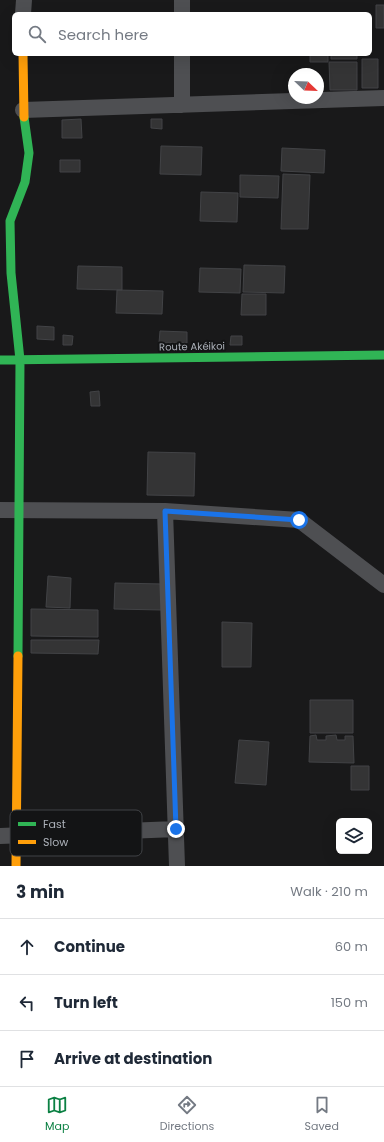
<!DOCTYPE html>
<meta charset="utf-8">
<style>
:root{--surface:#fff;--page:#f2f2f3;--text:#1f2937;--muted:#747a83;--line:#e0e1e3;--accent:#0b8043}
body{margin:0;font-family:Poppins,sans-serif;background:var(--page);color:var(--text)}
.controls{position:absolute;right:12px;bottom:12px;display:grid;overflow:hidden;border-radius:6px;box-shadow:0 4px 16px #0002}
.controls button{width:36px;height:36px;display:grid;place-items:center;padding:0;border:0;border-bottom:1px solid var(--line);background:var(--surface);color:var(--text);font:20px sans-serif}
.compass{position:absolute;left:288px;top:68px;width:36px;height:36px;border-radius:50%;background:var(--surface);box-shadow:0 4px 16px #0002;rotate:113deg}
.stop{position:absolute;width:12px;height:12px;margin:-9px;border:3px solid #1a73e8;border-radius:50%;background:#fff}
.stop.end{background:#1a73e8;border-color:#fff;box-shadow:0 1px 4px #0008}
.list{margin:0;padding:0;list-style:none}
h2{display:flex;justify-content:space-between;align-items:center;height:52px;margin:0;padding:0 16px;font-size:17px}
h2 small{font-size:13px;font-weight:400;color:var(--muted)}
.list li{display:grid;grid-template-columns:26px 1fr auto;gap:12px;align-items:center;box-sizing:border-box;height:56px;padding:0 16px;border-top:1px solid var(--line)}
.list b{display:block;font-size:15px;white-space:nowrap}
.list em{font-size:13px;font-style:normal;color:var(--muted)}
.icon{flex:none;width:22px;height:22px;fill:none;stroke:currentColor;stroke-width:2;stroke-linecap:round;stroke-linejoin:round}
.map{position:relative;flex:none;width:384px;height:866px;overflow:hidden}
.search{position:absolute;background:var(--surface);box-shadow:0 4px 16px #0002;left:12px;right:12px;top:12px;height:44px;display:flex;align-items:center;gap:10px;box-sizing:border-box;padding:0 14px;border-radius:6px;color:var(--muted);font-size:15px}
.sheet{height:220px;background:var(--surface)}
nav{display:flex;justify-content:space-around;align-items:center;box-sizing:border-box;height:56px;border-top:1px solid var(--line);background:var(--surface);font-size:11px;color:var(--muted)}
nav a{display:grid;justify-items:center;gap:2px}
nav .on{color:var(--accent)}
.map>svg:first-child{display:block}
.building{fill:#343435;stroke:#424346}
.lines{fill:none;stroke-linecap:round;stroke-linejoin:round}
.street{stroke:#4e4f52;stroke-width:16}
.fast{stroke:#30b455;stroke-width:9}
.slow{stroke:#ff9f0a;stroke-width:9}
.route{stroke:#1a73e8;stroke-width:5}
.labels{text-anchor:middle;stroke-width:4;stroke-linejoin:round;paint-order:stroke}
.street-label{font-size:10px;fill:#acb1b9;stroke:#131415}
.key{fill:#131415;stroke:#414346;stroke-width:1}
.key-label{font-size:11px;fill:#acb1b9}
</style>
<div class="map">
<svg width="384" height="866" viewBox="0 0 384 866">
<rect width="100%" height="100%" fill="#19191a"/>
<!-- building -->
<path class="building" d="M376,5H384V28H376Z
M310,54H328V62H310Z
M331,54H357V59H331Z
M362,59H378V88H362Z
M329,62H357V90H330Z
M81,119L82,138H62V120Z
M151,119H162V129L151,128Z
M161,146L202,147L201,175L160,174Z
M282,148L325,150L324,173L281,171Z
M60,160H80V172H60Z
M283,174L310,175L308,229H281Z
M240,175L279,176L278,198L240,197Z
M201,192L238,193L237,222L200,221Z
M244,265L285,266L284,293L243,292Z
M78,266L122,267V290L77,289Z
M200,268L241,269L240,293L199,292Z
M117,290L163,291L162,314L116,313Z
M242,294H266V315H241Z
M37,326L54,327V340L37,339Z
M160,331L187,332V343H159Z
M63,335L73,336L72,345H63Z
M231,336H242V345H230Z
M99,391L100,406H91L90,392Z
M148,452L195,453L194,496L147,495Z
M48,576L71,578L70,608L46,607Z
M115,583L163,584L162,610L114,609Z
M31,609L98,610V637L31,636Z
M222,622L252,623L251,667H222Z
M31,640H99L98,654L31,653Z
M310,700H353V733H310Z
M316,735L317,740H326V736L336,735L337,740H345V736H353L354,763L309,762L310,736Z
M239,740L269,742L266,785L235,783Z
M351,766H369V790H351Z"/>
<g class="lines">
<!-- street -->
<path class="street" d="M23,14L24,0
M182,14V0
M182,105V54
M23,110L384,98
M0,510L165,511L299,520L384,585
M165,511L177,866
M0,836L176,829"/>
<!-- fast -->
<path class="fast" d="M0,360L384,355
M18,656L20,360L11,273L10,221L25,182L29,153L24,117"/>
<!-- slow -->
<path class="slow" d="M23,54L24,117
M16,866L18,656"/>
</g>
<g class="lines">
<!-- route -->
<path class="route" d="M176,829L165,511L299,520"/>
</g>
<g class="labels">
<!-- street labels -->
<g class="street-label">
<text transform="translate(192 346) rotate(-1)" y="4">Route Akéikoi</text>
</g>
</g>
<!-- legend -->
<rect x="10" y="810" width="132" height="46" rx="6" class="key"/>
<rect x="18" y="822" width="18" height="4" fill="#30b455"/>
<rect x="18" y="840" width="18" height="4" fill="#ff9f0a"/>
<g class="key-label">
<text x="43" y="828">Fast</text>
<text x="43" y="846">Slow</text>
</g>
</svg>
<div class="controls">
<button><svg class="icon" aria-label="layers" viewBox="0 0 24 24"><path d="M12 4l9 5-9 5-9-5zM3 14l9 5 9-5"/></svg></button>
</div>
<svg class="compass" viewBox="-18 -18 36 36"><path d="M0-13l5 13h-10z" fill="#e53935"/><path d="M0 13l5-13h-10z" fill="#747a83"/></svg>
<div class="stop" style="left:299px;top:520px"></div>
<div class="stop end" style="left:176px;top:829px"></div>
<div class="search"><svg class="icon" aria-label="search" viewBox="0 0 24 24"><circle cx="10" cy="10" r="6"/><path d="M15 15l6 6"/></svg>Search here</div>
</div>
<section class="sheet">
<h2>3 min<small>Walk · 210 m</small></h2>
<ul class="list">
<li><svg class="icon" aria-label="ahead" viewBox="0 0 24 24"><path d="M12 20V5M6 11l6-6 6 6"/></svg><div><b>Continue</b></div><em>60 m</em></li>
<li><svg class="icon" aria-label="left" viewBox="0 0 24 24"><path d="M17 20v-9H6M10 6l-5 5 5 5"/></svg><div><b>Turn left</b></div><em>150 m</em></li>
<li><svg class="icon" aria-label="arrive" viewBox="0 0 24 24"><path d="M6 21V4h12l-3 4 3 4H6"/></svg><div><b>Arrive at destination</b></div></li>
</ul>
</section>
<nav>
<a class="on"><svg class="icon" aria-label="map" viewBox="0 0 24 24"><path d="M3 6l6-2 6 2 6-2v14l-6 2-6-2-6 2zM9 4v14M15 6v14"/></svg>Map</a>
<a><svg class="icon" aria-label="directions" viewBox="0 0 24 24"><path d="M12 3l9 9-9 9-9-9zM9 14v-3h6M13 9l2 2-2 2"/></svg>Directions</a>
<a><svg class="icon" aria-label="saved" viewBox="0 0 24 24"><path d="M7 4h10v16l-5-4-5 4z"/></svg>Saved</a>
</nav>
